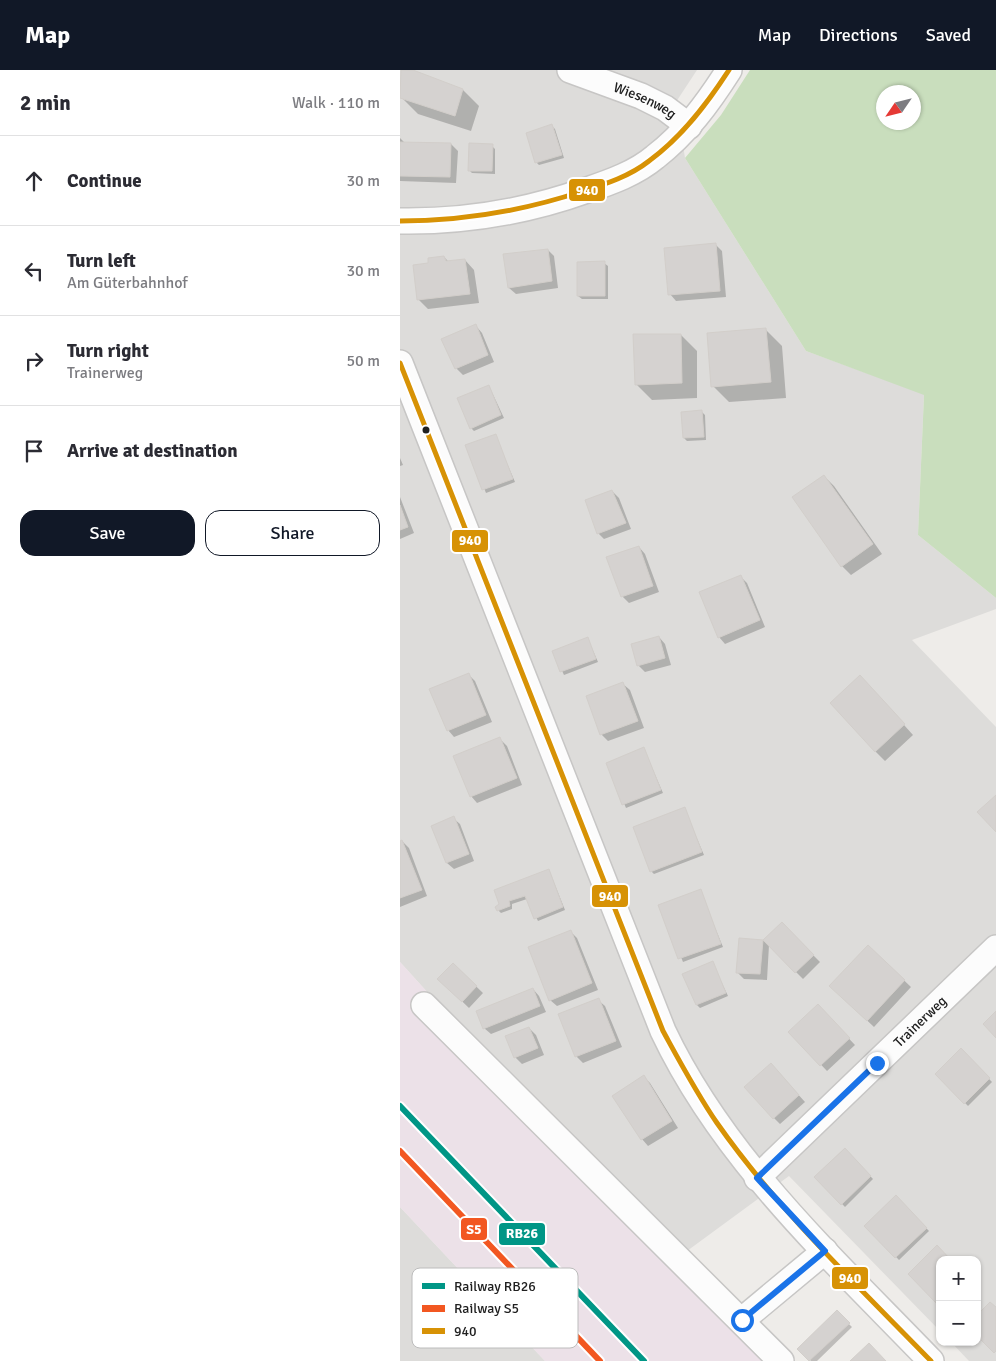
<!DOCTYPE html>
<meta charset="utf-8">
<style>
:root{--surface:#fff;--page:#f2f2f3;--text:#2b2b33;--muted:#7c7c81;--line:#e1e1e2;--accent:#111827}
body{margin:0;font-family:Signika,sans-serif;background:var(--page);color:var(--text)}
.controls{position:absolute;right:15px;bottom:15px;display:grid;overflow:hidden;border-radius:10px;box-shadow:0 1px 4px #0004}
.controls button{width:45px;height:45px;display:grid;place-items:center;padding:0;border:0;border-bottom:1px solid var(--line);background:var(--surface);color:var(--text);font:25px sans-serif}
.compass{position:absolute;left:476px;top:15px;width:45px;height:45px;border-radius:50%;background:var(--surface);box-shadow:0 1px 4px #0004;rotate:235deg}
.stop{position:absolute;width:15px;height:15px;margin:-11px;border:4px solid #1a73e8;border-radius:50%;background:#fff}
.stop.end{background:#1a73e8;border-color:#fff;box-shadow:0 1px 5px #0008}
.list{margin:0;padding:0;list-style:none}
h2{display:flex;justify-content:space-between;align-items:center;height:65px;margin:0;padding:0 20px;font-size:21px}
h2 small{font-size:16px;font-weight:400;color:var(--muted)}
.list li{display:grid;grid-template-columns:32px 1fr auto;gap:15px;align-items:center;box-sizing:border-box;height:90px;padding:0 20px;border-top:1px solid var(--line)}
.list b{display:block;font-size:19px;white-space:nowrap}
.list p{margin:0;font-size:16px;white-space:nowrap;color:var(--muted)}
.list em{font-size:16px;font-style:normal;color:var(--muted)}
.actions{display:flex;gap:10px;padding:15px 20px}
.actions a{flex:1;padding:11px 0;border:1px solid var(--accent);border-radius:15px;text-align:center;font-size:18px;color:var(--accent)}
.actions .main{background:var(--accent);color:#fff}
.icon{flex:none;width:28px;height:28px;fill:none;stroke:currentColor;stroke-width:2;stroke-linecap:round;stroke-linejoin:round}
.map{position:relative;flex:none;width:596px;height:1291px;overflow:hidden}
header{display:flex;align-items:center;gap:30px;box-sizing:border-box;height:70px;padding:0 25px;background:var(--accent);color:#fff}
header strong{font-size:24px}
nav{display:flex;gap:28px;margin-inline-start:auto;font-size:18px}
main{display:flex}
aside{flex:1;background:var(--surface)}
.map>svg:first-child{display:block}
.residential{fill:#dddcda}
.industrial{fill:#ece1e8}
.forest{fill:#c9debd;fill-rule:evenodd}
.shadow{fill:#0003}
.building{fill:#d5d2d0;stroke:#d2ceca}
.lines{fill:none;stroke-linecap:round;stroke-linejoin:round}
.minor-casing{stroke:#c7c6c5;stroke-width:28}
.minor{stroke:#fcfcfc;stroke-width:25}
.bus-1-casing{stroke:#fff;stroke-width:9}
.bus-1{stroke:#d79205;stroke-width:5}
.rail-1-casing{stroke:#fff;stroke-width:10}
.rail-2-casing{stroke:#fff;stroke-width:10}
.rail-1{stroke:#009686;stroke-width:6}
.rail-2{stroke:#f25721;stroke-width:6}
.route{stroke:#1a73e8;stroke-width:6}
.bus-dot{fill:#202020;stroke:#fff;stroke-width:2}
.labels{text-anchor:middle;stroke-width:5;stroke-linejoin:round;paint-order:stroke}
.street-label{font-size:14px;fill:#202020;stroke:#fff}
.key{fill:#fff;stroke:#bcbcbc;stroke-width:1}
.key-label{font-size:14px;fill:#202020}
.line-badge{stroke:#fff;stroke-width:2}
.badge-label{font-size:14px;text-anchor:middle;font-weight:bold;fill:#fff}
</style>
<header>
<strong>Map</strong>
<nav><a>Map</a><a>Directions</a><a>Saved</a></nav>
</header>
<main>
<aside>
<h2>2 min<small>Walk · 110 m</small></h2>
<ul class="list">
<li><svg class="icon" aria-label="ahead" viewBox="0 0 24 24"><path d="M12 20V5M6 11l6-6 6 6"/></svg><div><b>Continue</b></div><em>30 m</em></li>
<li><svg class="icon" aria-label="left" viewBox="0 0 24 24"><path d="M17 20v-9H6M10 6l-5 5 5 5"/></svg><div><b>Turn left</b><p>Am Güterbahnhof</p></div><em>30 m</em></li>
<li><svg class="icon" aria-label="right" viewBox="0 0 24 24"><path d="M7 20v-9h11M14 6l5 5-5 5"/></svg><div><b>Turn right</b><p>Trainerweg</p></div><em>50 m</em></li>
<li><svg class="icon" aria-label="arrive" viewBox="0 0 24 24"><path d="M6 21V4h12l-3 4 3 4H6"/></svg><div><b>Arrive at destination</b></div></li>
</ul>
<div class="actions"><a class="main">Save</a><a>Share</a></div>
</aside>
<div class="map">
<svg width="596" height="1291" viewBox="0 0 596 1291">
<rect width="100%" height="100%" fill="#eeece9"/>
<!-- residential -->
<path class="residential" d="M0,0H297L276,32L285,88L406,281L524,324L518,465L596,528V539L512,570L596,657V1291H569L551,1272H577V1190H540V1261L389,1106L272,1192L0,892Z
M0,1137L145,1291H0Z"/>
<!-- industrial -->
<path class="industrial" d="M0,892L272,1192L366,1291H145L0,1137Z"/>
<!-- forest -->
<path class="forest" d="M350,0H596V528L518,465L524,325L406,281L285,88L321,45ZM483,22H514V52H483Z"/>
<!-- shadow -->
<path class="shadow" d="M2,0H9L63,20L79,36L71,61L18,44L2,28Z
M152,56L155,59L164,88L139,95L136,92Z
M0,68L5,73L51,74L58,81L56,113L0,111Z
M92,76L95,79V104L72,103L69,100Z
M316,175L322,181L326,227L276,231L270,224Z
M148,180L154,186L158,218L116,224L109,218L105,185Z
M44,187L49,192L65,190L74,200L79,233L28,239L18,229L29,194Z
M204,193L208,196V229H182L178,226Z
M76,256L82,263L94,292L63,305L56,298Z
M366,260L382,276L386,328L329,332L313,316Z
M281,265L297,281V328L252,330L236,314Z
M89,316L104,348L74,361L71,358Z
M302,342L305,345L306,370L287,371L284,368Z
M95,365L115,412L86,423L67,376Z
M0,388L3,395L0,396Z
M424,406L434,416L482,484L451,505L442,496Z
M212,421L219,428L231,459L204,469L198,463Z
M0,427L14,463L0,469Z
M239,477L245,484L259,522L229,533L222,526Z
M340,506L347,513L365,557L325,574L319,567Z
M259,567L265,574L271,595L245,602L238,595Z
M188,569L198,592L164,605L153,582Z
M69,605L75,611L92,652L54,667L48,660Z
M223,614L230,620L244,658L208,671L201,664Z
M469,616L513,665L485,691L475,681Z
M100,669L107,676L122,715L77,733L71,726Z
M244,679L263,723L226,738L207,693Z
M284,738L304,785L254,804L251,801Z
M53,748L60,754L74,791L54,799L47,793L32,756Z
M2,771L9,778L27,826L0,837V772Z
M149,800L165,840L138,851L127,829L112,834V839L101,843L98,840L97,838Z
M300,821L323,877L283,892L260,835Z
M382,854L420,892L403,909L369,875L367,910L344,909L337,902L340,870L364,871Z
M170,861L177,868L198,920L157,936L150,930Z
M468,876L511,917L474,957L437,922Z
M312,892L328,926L300,938L297,935Z
M53,894L83,923L69,938L39,909Z
M133,919L139,926L146,942L91,964L84,958Z
M198,930L205,936L222,977L183,993L176,986Z
M418,936L455,975L427,1001L390,962Z
M129,958L136,965L144,985L122,994L115,987Z
M561,980L592,1012L568,1036L537,1004Z
M377,1001L405,1032L380,1054L374,1048Z
M244,1007L250,1013L278,1058L248,1076L242,1069Z
M444,1079L473,1109L445,1137L416,1107Z
M496,1127L529,1161L499,1190L466,1156Z
M437,1242L452,1257L417,1291H411L399,1279Z"/>
<!-- building -->
<path class="building" d="M1,0H13L63,19L55,46L0,28Z
M152,54L162,85L135,93L126,63Z
M0,72L51,73L50,107L0,106Z
M69,73L93,74L92,101H68Z
M316,173L320,221L268,225L264,178Z
M148,179L152,211L108,218L103,184Z
M44,186L46,191L65,189L70,224L17,230L13,195L28,193V188Z
M205,191V226H177V192Z
M76,254L88,285L55,299L41,269Z
M366,258L371,312L311,317L307,263Z
M233,264H281L282,313L235,315Z
M89,315L101,345L70,359L57,328Z
M302,340L304,367L283,368L281,342Z
M96,364L113,409L82,420L65,375Z
M424,405L473,474L441,497L392,427Z
M212,420L226,453L197,464L185,430Z
M0,435L8,457L0,460Z
M239,476L253,516L221,527L206,487Z
M341,505L360,550L318,568L299,522Z
M259,566L265,588L237,596L231,574Z
M188,567L196,589L160,602L152,581Z
M69,603L86,645L47,661L29,619Z
M460,605L505,654L475,682L430,633Z
M223,612L238,651L200,665L186,626Z
M100,667L117,708L70,727L53,686Z
M244,677L261,720L222,735L206,693Z
M596,725V762L577,742Z
M285,737L302,782L250,802L233,757Z
M54,746L69,784L46,793L31,756Z
M2,770L22,820L0,828V771Z
M149,799L163,837L134,849L125,826L109,831L110,836L97,841L95,837L99,834L94,820Z
M301,819L321,874L278,889L258,835Z
M382,852L414,885L395,903L363,870Z
M171,860L192,913L149,931L128,877Z
M339,868L363,870L360,904L336,903Z
M468,875L505,910L467,951L429,916Z
M313,891L326,923L296,935L282,904Z
M53,893L77,916L62,932L37,909Z
M133,918L140,936L83,959L76,941Z
M199,928L216,971L175,987L158,944Z
M418,934L450,968L420,996L388,962Z
M596,941V968L583,954Z
M129,957L138,978L114,988L105,966Z
M561,978L590,1008L564,1034L535,1004Z
M371,993L399,1025L373,1049L344,1017Z
M244,1005L272,1051L241,1070L212,1026Z
M445,1078L471,1106L441,1135L414,1107Z
M496,1125L527,1158L495,1188L464,1156Z
M537,1175L551,1190H540V1231L537,1234L508,1204Z
M590,1232L596,1237V1281L594,1283L577,1266V1245Z
M437,1240L450,1253L409,1291L397,1279Z
M469,1273L486,1291H450Z"/>
<g class="lines">
<!-- minor casing -->
<g class="minor-casing">
<g id="minor">
<path id="s1" d="M170,0L241,26L265,38L289,56"/>
<path d="M0,151C65,152 126,142 187,120C211,112 236,103 255,87C286,63 308,33 329,0"/>
<path d="M0,293L263,961C324,1090 433,1189 531,1291"/>
<path d="M24,935L381,1291"/>
<path id="s2" d="M357,1108L596,878"/>
<path d="M342,1250L425,1181"/>
</g>
</g>
<!-- minor -->
<use href="#minor" class="minor"/>
<!-- bus-1 casing -->
<g class="bus-1-casing">
<path id="bus-1" d="M0,151C63,151 123,141 183,121C206,114 230,106 249,91C282,67 307,34 329,0
M0,293L263,961C280,992 297,1024 317,1053C378,1140 457,1215 531,1291"/>
</g>
<!-- bus-1 -->
<use href="#bus-1" class="bus-1"/>
<!-- rail-1 casing -->
<g class="rail-1-casing">
<path id="rail-1" d="M0,1036L244,1291"/>
</g>
<!-- rail-2 casing -->
<g class="rail-2-casing">
<path id="rail-2" d="M0,1081L200,1291"/>
</g>
<!-- rail-1 -->
<use href="#rail-1" class="rail-1"/>
<!-- rail-2 -->
<use href="#rail-2" class="rail-2"/>
</g>
<g class="lines">
<!-- route -->
<path class="route" d="M342,1250L425,1181L357,1108L477,993"/>
</g>
<!-- markers -->
<circle class="bus-dot" cx="26" cy="360" r="4.5"/>
<g class="labels">
<!-- street labels -->
<g class="street-label">
<text dy="5" stroke="none"><textPath href="#s1" startOffset="81">Wiesenweg</textPath></text>
<text dy="5" stroke="none"><textPath href="#s2" startOffset="226">Trainerweg</textPath></text>
</g>
</g>
<!-- legend -->
<rect x="12" y="1198" width="166" height="80" rx="8" class="key"/>
<rect x="22" y="1213" width="23" height="6" fill="#009686"/>
<rect x="22" y="1235" width="23" height="7" fill="#f25721"/>
<rect x="22" y="1258" width="23" height="6" fill="#d79205"/>
<g class="key-label">
<text x="54" y="1221">Railway RB26</text>
<text x="54" y="1243">Railway S5</text>
<text x="54" y="1266">940</text>
</g>
<g class="line-badge">
<rect x="168" y="108" width="38" height="24" rx="5" fill="#d79205"/>
<rect x="51" y="459" width="38" height="24" rx="5" fill="#d79205"/>
<rect x="191" y="814" width="38" height="24" rx="5" fill="#d79205"/>
<rect x="60" y="1147" width="28" height="24" rx="5" fill="#f25721"/>
<rect x="98" y="1152" width="48" height="24" rx="5" fill="#009686"/>
<rect x="431" y="1196" width="38" height="24" rx="5" fill="#d79205"/>
</g>
<g class="badge-label">
<text x="187" y="125">940</text>
<text x="70" y="475">940</text>
<text x="210" y="831">940</text>
<text x="74" y="1164">S5</text>
<text x="122" y="1168">RB26</text>
<text x="450" y="1213">940</text>
</g>
</svg>
<div class="controls">
<button>+</button>
<button>−</button>
</div>
<svg class="compass" viewBox="-18 -18 36 36"><path d="M0-13l5 13h-10z" fill="#e53935"/><path d="M0 13l5-13h-10z" fill="#7c7c81"/></svg>
<div class="stop" style="left:342px;top:1250px"></div>
<div class="stop end" style="left:477px;top:993px"></div>
</div>
</main>
